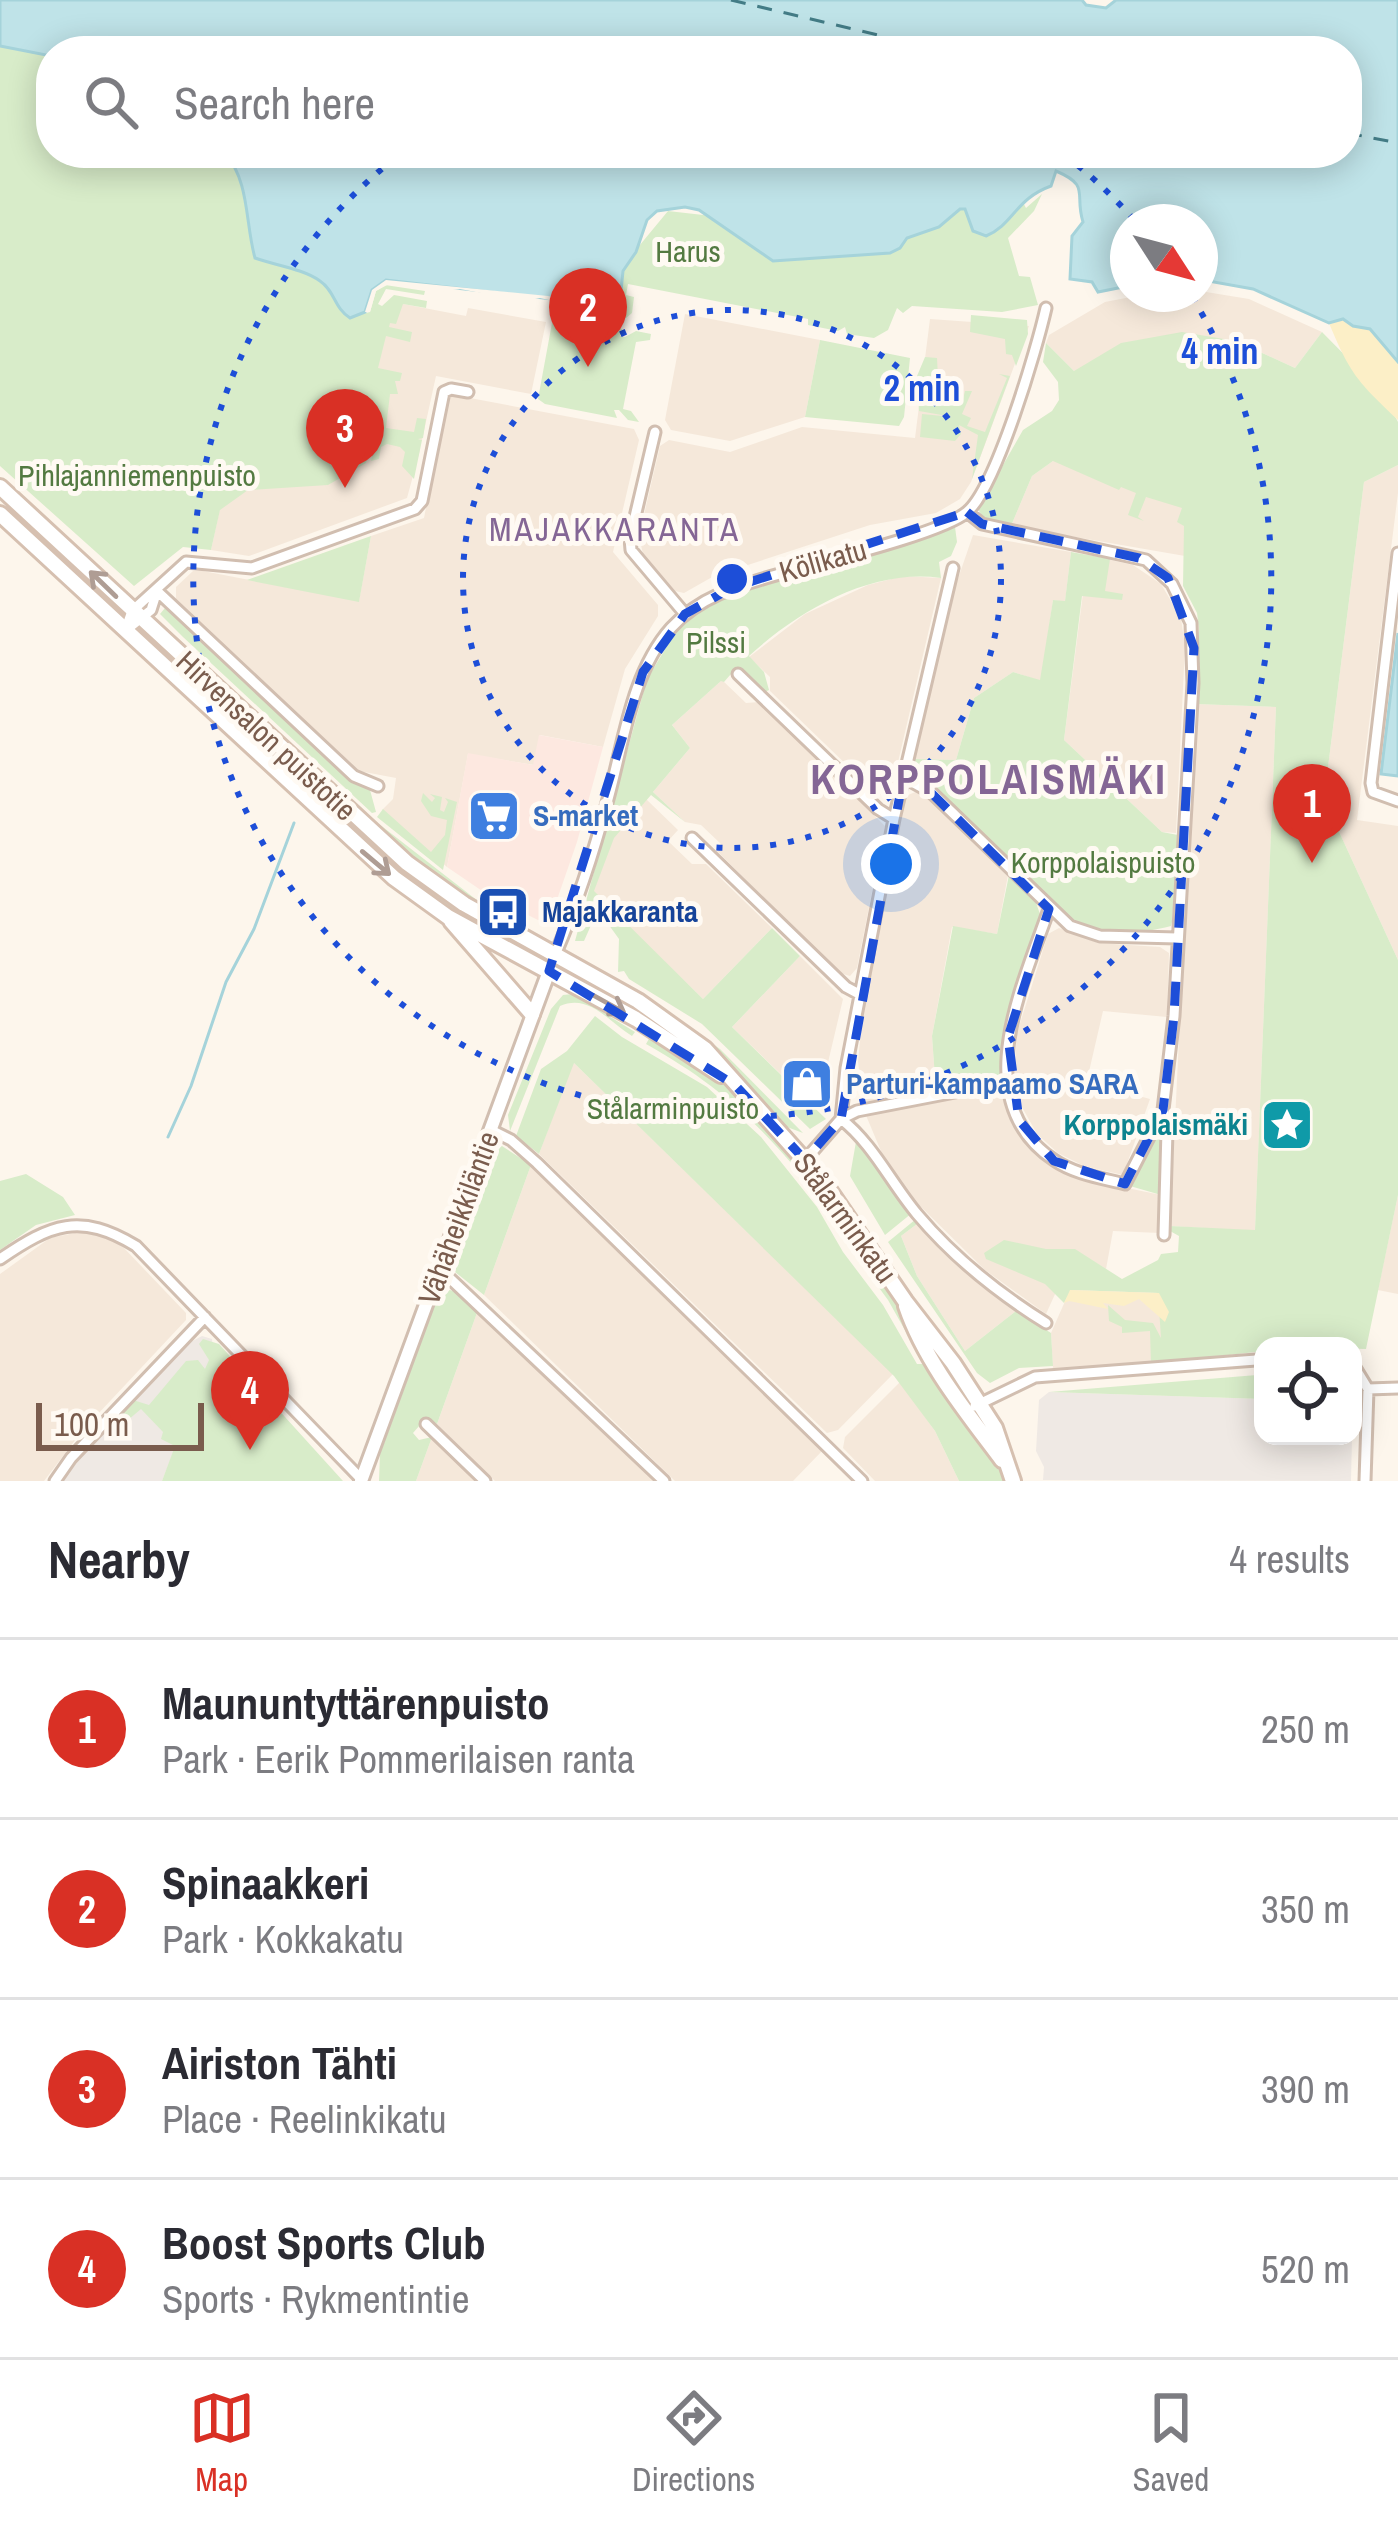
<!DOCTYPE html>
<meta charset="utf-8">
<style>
:root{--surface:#fff;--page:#f2f2f3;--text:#2b2b33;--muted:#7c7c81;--line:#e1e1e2;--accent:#d93025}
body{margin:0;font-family:"Archivo Narrow",sans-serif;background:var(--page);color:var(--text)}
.controls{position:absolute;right:36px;bottom:36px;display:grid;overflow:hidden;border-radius:24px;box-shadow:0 6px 30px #0003}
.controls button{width:108px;height:108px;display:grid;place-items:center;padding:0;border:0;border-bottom:3px solid var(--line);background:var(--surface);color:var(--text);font:60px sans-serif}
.compass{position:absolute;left:1110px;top:204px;width:108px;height:108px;border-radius:50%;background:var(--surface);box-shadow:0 6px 30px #0003;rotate:126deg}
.scale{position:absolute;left:36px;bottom:30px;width:168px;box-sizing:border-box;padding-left:12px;border:6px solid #7a5c4d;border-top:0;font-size:33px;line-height:42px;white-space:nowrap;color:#7a5c4d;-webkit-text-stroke:9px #fffaf3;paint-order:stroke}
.you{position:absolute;left:891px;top:864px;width:42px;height:42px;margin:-30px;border:9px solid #fff;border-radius:50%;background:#1a73e8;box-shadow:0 0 0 18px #1a73e833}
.badge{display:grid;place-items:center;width:78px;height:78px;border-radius:50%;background:var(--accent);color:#fff;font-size:39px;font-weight:700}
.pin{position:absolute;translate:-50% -99px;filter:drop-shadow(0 3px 6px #0008)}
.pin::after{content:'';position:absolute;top:63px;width:42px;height:36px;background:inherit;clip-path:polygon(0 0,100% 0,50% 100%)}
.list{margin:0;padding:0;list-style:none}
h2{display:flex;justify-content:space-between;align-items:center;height:156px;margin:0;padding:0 48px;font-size:51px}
h2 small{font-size:39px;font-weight:400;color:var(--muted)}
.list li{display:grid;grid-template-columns:78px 1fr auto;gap:36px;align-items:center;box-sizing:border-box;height:180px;padding:0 48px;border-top:3px solid var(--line)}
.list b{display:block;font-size:45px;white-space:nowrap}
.list p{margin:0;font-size:39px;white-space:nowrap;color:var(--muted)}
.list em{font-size:39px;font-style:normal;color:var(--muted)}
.icon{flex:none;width:66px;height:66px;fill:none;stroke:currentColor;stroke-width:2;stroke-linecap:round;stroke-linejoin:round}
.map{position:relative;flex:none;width:1398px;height:1481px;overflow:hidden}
.search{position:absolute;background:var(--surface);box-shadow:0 6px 30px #0003;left:36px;right:36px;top:36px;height:132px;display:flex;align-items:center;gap:30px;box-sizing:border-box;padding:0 42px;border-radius:48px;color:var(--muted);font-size:45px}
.sheet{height:876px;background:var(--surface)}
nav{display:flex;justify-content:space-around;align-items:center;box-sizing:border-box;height:168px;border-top:3px solid var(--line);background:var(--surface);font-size:33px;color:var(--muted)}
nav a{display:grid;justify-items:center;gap:6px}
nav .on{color:var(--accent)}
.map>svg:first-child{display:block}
.residential{fill:#f5e8da}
.commercial{fill:#fde8e0}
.industrial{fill:#efe9e4}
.green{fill:#d8ecc9}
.sand{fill:#fcefc7}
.water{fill:#bfe3e8;stroke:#a5d3da;stroke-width:3}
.pier{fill:#fdf6ec}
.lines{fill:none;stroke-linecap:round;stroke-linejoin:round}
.stream{stroke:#a5d3da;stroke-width:3}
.ferry{stroke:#437c86;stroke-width:3;stroke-dasharray:15 12;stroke-linecap:butt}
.minor-casing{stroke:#d1beb0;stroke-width:15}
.tertiary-casing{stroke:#d1beb0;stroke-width:18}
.secondary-casing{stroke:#d6c0b0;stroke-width:20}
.minor{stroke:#fff;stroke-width:9}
.tertiary{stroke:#fff;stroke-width:12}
.secondary{stroke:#fff;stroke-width:14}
.oneway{stroke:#af9d94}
.marked{fill:none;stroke:#1d4ed8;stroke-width:9;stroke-dasharray:24 15;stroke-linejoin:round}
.ring{fill:none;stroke:#1d4ed8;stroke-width:6;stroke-dasharray:6 12}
.labels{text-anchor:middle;stroke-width:10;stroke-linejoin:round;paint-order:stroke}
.park-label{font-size:30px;fill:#537a41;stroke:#fffaf3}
.street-label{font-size:30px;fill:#7a5c4d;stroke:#fffaf3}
.shop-label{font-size:30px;font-weight:bold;fill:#366cbe;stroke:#fffaf3;text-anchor:start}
.transit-label{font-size:30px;font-weight:bold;fill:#164399;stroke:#fffaf3;text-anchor:start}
.culture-label{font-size:30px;font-weight:bold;fill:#0d838f;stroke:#fffaf3;text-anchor:end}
.neighbourhood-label{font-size:33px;letter-spacing:3px;fill:#846695;stroke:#fffaf3}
.district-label{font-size:42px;font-weight:bold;letter-spacing:3px;fill:#846695;stroke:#fffaf3}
.centre{fill:#1d4ed8;stroke:#fffaf3;stroke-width:6}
.ring-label{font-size:36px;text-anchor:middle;font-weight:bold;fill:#1d4ed8;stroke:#fffaf3;stroke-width:10;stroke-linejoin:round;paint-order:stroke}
</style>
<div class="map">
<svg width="1398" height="1481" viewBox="0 0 1398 1481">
<rect width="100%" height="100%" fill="#fdf6ec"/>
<!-- residential -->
<path class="residential" d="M1200,291L1249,299L1322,332L1295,368L1236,341L1074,371L1046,343L1049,335L1105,302L1146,294H1200Z
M398,303L466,316L468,308L546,322L531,394L436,376L422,440L386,433L372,396L389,309Z
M685,314L820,340L805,417L730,441L671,430L665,420Z
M930,319L1029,326L971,482L960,499L936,513L870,525L714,576L684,593L675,591L643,554L639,536L660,446L669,440L730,452L802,427L915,438Z
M454,395L634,429L639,440L613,552L658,605V616L625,669L603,747L540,735L534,765L468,754L447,867L382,810L393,799L396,778L359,771L176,600V587L193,571H203L359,601L371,536L424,518L447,399Z
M1082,418L1184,504L1185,556L1011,526L1032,476L1053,461Z
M371,440L420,450L407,498L249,556L211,550L225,485Z
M1398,465V493L1357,820L1398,826V960L1324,799L1364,482Z
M973,535L1071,552L1065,602L1053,600L1041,681L1013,672L974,698L956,760L914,759L951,599Z
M1088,555L1133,565L1161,584L1181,618L1185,647L1176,833L1162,832L1064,740Z
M903,576L941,578L892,788L879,796L770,691V677L749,657L805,614L868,585Z
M722,680L746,703L759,702L885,826L857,968L850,976L840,973L716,850L721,844L701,825L685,822L653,792L690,748L672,725Z
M1195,704L1276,707L1255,1231L1170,1226Z
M918,791L927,795L1008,875L997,934L952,927L932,1036L936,1092L863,1105L858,1061L862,1022L904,802L908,795Z
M646,799L678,830L668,841L692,864H706L772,928L703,999L593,892L613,838Z
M1059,928L1098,943L1160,947L1169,953L1167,1017L1103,1011L1088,1076L1114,1089L1150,1099L1123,1175L1084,1166L1058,1153L1037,1134L1018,1100L1014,1074L1017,1033L1048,934Z
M800,956L843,999L817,1109L732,1027Z
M573,1062L893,1374L838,1430L827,1433L539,1154Z
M1002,1088L1019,1132L1048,1163L1074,1177L1161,1195L1160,1233L1113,1231L1106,1269L1075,1250L1046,1314L985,1270L915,1201L886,1163L865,1113Z
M531,1165L822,1451L793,1481H675L484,1295Z
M1398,1195V1294L1378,1290Z
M917,1224L957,1264L1016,1311L965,1351L917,1276L901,1236Z
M80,1232L108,1238L123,1247L186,1313V1320L82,1431L44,1481H0V1274L50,1238Z
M1070,1290L1159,1293L1163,1362L1053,1369L1051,1333Z
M478,1310L654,1481H495L437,1424Z
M900,1382L935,1431L959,1481H875L843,1448L845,1437Z
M432,1437L477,1481H416Z"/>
<!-- commercial -->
<path class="commercial" d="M539,735L603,747L577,842L552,914L538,920L491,897L447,867L468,753L533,765Z"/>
<!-- industrial -->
<path class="industrial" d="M202,1336L212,1339L213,1351L162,1481H62L93,1442L187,1344Z
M1049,1392L1263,1399V1436H1352L1351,1481L1043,1480L1044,1467L1036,1451L1039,1400Z"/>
<!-- green -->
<path class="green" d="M0,16L51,51V153H302L362,314L370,312L376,291L385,285L425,291L424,295L386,289L378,304L382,306L394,295L427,301L426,308L403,304L396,324L390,323L389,327L412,332L410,342L386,336L378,368L402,373L400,381H395L398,394H390L386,428L414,432L417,418L426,419L423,438L418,439L422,440L414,479L402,466L405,452L400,447L387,444L381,447L379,459L371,461L375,442L371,441L366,463L328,485L248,490L220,510L211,550L183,547L134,586L0,466Z
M1018,193L1026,208L1042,194L1034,211L1008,238L1019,276L1030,277L1038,305L1002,312L912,306L903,313L897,308L888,330L874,338L847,334L845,327L838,331L808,325V319L628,284L626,295L634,297L632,313L626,318L596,314L625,263L668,211L712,216L722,223L808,247Z
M971,315L1027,320L1028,334L1016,366L1012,355L1006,354L1005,339L970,332Z
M558,317L622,329L620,336L625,337L636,331L651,334L650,340L636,342L623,409L631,411L639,422L628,420L619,410H614L617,418L545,404L538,399L552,323L560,324Z
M1182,332L1236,341L1295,368L1322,332L1383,394L1398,422V465L1364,482L1324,799L1398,960V1195L1366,1349L1263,1346V1399L1049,1392L1257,1375L1255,1352L1151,1364L1150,1331L1122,1333V1327L1109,1321L1108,1305L1125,1320L1153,1323L1161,1338L1158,1293L1071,1290L1064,1303L1045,1284L986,1259L984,1253L1004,1240L1046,1249H1075L1122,1279L1158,1260L1161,1254L1178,1252L1179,1236L1170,1231V1226L1255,1230L1276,707L1195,704L1199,630L1197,613L1183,586L1184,526L1177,522L1182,508L1146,497L1138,517L1144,521L1128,515L1136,493L1121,487L1119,490L1053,461L1032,476L1011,526L985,521L978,509L1023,430L1052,411L1059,400L1058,382L1043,362L1046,343L1074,371L1121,343Z
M820,340L910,358L904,417L899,426L805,417Z
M925,357L937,358L939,397L962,404L965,391H972L962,414L971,418L967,426L985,432L1007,378L999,374L1010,376L972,479L978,435L959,425L961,434L955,441L920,437L922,414L953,417L919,411L917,376Z
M955,527L957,542L951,556L939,562L941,578C872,568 799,610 749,656L764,672L769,690L765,692L737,667L724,682L721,681L672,725L690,748L653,792L685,822L651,795L614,838L594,891L703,999L772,928L800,956L732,1027L826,1119L810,1129L702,1024L629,979L624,971L618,972L619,939L606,921L592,923L584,941H575L647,679L675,633L698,613L727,597Z
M371,536L359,602L247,580Z
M1071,552L1110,559L1105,591L1123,594L1122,600L1082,596L1064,740L1162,832L1178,835L1172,922L1171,926C1148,932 1113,937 1089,930C1063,922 937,797 911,770L914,759L956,760L974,698L1013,672L1040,680L1053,600L1065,601Z
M165,608L354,782L370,790L376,812L372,813L183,637L160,614Z
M166,629L361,810L478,901L454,890L408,857L163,632Z
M155,640L382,851L451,903L485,924L484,926L449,909L393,869L150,646Z
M423,793L432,802L435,798L430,794L442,797L440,810L444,812L448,802L445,798L457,802L443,870L377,817L383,809L431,852L445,835L447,820L431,816L421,801Z
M1009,875L1035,900L1040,914L1038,932L1005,1036L1001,1080L936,1092L932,1036L953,926L997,934Z
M573,994L635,1032L632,1036C609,1022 589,993 560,1006L510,1131L508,1115L551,1009L563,995Z
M646,997L720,1049L803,1133L787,1127L708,1044Z
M595,1016L622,1037L707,1087L761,1137L817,1207L843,1252L883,1305L917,1364H924L888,1300L863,1266L866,1263C891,1289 904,1321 923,1352C950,1395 983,1435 1005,1481H959L935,1431L894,1376L574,1063L539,1154L516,1136L541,1069L567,1051Z
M650,1037C716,1065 768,1125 812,1180L804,1178C753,1117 715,1083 646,1044Z
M1159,1125L1163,1127L1161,1195L1130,1186Z
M857,1136L912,1213L885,1235L850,1176Z
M502,1146L531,1165L484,1295L455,1272L453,1257L488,1164L494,1150Z
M26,1174L63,1197L75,1215L36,1225L0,1250V1181Z
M916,1219L951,1256L917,1224L901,1236L917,1276L965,1351L1016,1311L1051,1333L1053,1366L1019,1368L990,1383L977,1373L888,1242Z
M450,1290L461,1294L478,1310L437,1424L427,1417L413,1433L419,1440L432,1437L416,1481H379L380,1454L438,1296Z
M203,1339L219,1344L343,1481H162L175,1446L161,1439L163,1432L141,1409L128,1420L121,1412L133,1400L149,1405L186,1361L198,1360L205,1369L209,1360L199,1344Z"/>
<!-- sand -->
<path class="sand" d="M1343,318L1370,328L1398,362V420C1358,382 1350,374 1329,323Z
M1070,1290L1159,1293L1169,1312L1165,1322L1139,1299L1124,1306L1103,1303L1108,1309L1069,1301L1064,1303Z"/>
<!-- water -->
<path class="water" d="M0,0H1082L1086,5L1106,8L1116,0H1398V362L1370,329L1353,326L1343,319L1329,323L1253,289L1208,281L1200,267V222H1128V286L1098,292L1092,282L1070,279L1072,236L1083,222C1074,193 1091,186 1056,171L1051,186C1015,199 1014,224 986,236L973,231L965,209H960L939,227L907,238L900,248L890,253L773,261L699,210L685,207L657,211L647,220L636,252L623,271L620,301L614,306L386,280L372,290L365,312L350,318C334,308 335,291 320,281C304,269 274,265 255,258C245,223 250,182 225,153H1347V51H51V56L0,46Z
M1398,633V776L1381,774Z"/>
<!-- pier -->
<path class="pier" d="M386,280L548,296L605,308L596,311L540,298L524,301L460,289L437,292L389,284L376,291L370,312H365L372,290Z"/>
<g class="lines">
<!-- stream -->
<path class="stream" d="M168,1137L191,1086L226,982L254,929L294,823"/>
<!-- ferry -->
<path class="ferry" d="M731,0L945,51
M1347,133L1398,143"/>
<!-- minor casing -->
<g class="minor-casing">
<path id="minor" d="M655,432L630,538L631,550L685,614
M967,512L982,524L1146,560L1172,584L1191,623L1193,683L1174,1016L1163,1110L1167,1131L1164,1235
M1398,553L1371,783L1373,792L1398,801
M157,591L354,776L378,786
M125,631L132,611L186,562L252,568L415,509L422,501L444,392L451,389L468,392
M125,631L151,610L157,591
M738,674L878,809L894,819
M903,777L932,793L1070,926L1100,936L1177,938
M692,838L846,987L859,994
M1049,909C1023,985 966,1101 1054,1160C1074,1174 1101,1178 1125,1184L1163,1110
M555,955C577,904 594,852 608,799C624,742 631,673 671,628C699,597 737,586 776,575C816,563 941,534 967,512C996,488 1037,348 1046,308
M841,1119C873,1144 891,1183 917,1214C954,1258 998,1293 1046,1323
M841,1119L857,1111L1007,1082
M491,1130L511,1140L537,1163L862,1481
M805,1160L841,1119L846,1068L894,819L953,568
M0,1259C51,1224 80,1212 136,1246L362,1480
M440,1269L664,1481
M1354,1366L1368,1389L1365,1481
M1368,1389L1398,1388
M975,1406L1035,1377L1256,1360
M426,1424L485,1481
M55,1481L71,1458L205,1317"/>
</g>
<!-- tertiary casing -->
<g class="tertiary-casing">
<path id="tertiary" d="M361,1481L549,971"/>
</g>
<!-- secondary casing -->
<g class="secondary-casing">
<path id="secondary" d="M0,487L407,863L464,904L638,1001L705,1049L822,1180L905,1301L953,1363L995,1428L1013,1481
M0,514L394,878L448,917L636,1019L721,1075
M451,921L532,1014
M906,1306C925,1362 967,1413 1002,1460"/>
</g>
<!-- minor -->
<use href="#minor" class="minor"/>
<!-- tertiary -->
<use href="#tertiary" class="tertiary"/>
<!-- secondary -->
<use href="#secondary" class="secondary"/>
</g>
<!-- one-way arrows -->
<defs><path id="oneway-shaft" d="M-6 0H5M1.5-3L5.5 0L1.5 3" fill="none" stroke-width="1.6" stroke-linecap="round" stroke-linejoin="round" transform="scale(3)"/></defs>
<g class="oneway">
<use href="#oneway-shaft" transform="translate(103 584) rotate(-136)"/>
<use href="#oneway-shaft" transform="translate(376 863) rotate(40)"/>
<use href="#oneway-shaft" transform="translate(609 1004) rotate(29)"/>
</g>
<!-- marked area -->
<path class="marked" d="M967,512L982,524L1139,558L1168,578L1194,648L1174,1016L1163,1110L1125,1184L1054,1161L1019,1120L1008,1037L1049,909L905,767L841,1119L805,1160L735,1085L549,971L643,672L685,614L731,588Z"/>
<!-- distance rings -->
<g class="ring">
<circle cx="732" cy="579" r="269"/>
<path d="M625 51A539 539 0 0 1 839 51M1064 154A539 539 0 0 1 1136 222M1192 297A539 539 0 1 1 400 154"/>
</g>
<!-- icons -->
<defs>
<g id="supermarket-square" transform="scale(2.7)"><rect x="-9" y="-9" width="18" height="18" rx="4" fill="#3f7fe0" stroke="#fffaf3"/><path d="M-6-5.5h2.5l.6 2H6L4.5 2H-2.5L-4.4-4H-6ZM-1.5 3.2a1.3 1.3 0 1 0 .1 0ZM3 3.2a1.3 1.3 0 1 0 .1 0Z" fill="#fff"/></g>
<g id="bus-square" transform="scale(2.7)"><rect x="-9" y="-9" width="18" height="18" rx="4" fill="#1a4fb4" stroke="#fffaf3"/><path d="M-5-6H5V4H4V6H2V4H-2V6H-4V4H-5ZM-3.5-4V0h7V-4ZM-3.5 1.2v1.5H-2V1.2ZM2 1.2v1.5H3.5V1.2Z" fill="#fff"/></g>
<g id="shop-square" transform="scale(2.7)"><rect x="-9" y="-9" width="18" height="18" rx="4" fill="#3f7fe0" stroke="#fffaf3"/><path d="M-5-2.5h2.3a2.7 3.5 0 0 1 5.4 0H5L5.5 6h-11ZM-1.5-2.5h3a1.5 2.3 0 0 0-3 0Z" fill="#fff"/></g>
<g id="sight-square" transform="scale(2.7)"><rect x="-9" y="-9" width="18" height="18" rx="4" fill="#0f9aa8" stroke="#fffaf3"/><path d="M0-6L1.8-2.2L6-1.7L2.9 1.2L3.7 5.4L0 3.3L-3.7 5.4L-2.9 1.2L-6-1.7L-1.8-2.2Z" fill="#fff"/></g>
</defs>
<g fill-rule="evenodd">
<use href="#supermarket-square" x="494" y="816"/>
<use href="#bus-square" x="503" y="912"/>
<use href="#shop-square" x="807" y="1084"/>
<use href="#sight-square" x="1287" y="1125"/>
</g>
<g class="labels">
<!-- park labels -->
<g class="park-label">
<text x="688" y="262">Harus</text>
<text x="137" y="486">Pihlajanniemenpuisto</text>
<text x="716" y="653">Pilssi</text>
<text x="1103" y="873">Korppolaispuisto</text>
<text x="673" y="1119">Stålarminpuisto</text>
</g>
<!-- street labels -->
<g class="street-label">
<text transform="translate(823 561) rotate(-16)" y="10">Kölikatu</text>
<text transform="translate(266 736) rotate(43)" y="10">Hirvensalon puistotie</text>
<text transform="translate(459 1218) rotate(-70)" y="10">Vähäheikkiläntie</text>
<text transform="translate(845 1218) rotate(54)" y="10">Stålarminkatu</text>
</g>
<!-- shop labels -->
<g class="shop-label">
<text x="533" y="826">S-market</text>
<text x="846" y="1094">Parturi-kampaamo SARA</text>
</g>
<!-- transit labels -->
<g class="transit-label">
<text x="542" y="922">Majakkaranta</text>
</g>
<!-- culture labels -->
<g class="culture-label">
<text x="1248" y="1135">Korppolaismäki</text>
</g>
<!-- neighbourhood labels -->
<g class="neighbourhood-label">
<text x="615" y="541">MAJAKKARANTA</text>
</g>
<!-- district labels -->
<g class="district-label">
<text x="989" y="794">KORPPOLAISMÄKI</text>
</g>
</g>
<circle cx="732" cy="579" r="18" class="centre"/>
<g class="ring-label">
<text x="1220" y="364">4 min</text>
<text x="922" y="401">2 min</text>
</g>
</svg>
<div class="controls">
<button><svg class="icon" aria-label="locate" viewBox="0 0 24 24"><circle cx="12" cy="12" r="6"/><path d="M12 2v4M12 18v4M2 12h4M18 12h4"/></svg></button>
</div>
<svg class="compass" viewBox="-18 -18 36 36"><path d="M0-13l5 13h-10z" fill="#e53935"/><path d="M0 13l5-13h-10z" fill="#7c7c81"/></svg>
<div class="scale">100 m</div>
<div class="you"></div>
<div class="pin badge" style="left:1312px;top:863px">1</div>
<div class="pin badge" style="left:588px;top:367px">2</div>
<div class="pin badge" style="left:345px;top:488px">3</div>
<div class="pin badge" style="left:250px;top:1450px">4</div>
<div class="search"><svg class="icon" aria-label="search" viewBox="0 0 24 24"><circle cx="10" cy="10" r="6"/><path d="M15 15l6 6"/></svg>Search here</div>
</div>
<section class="sheet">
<h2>Nearby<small>4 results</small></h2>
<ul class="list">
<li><span class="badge">1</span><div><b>Maununtyttärenpuisto</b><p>Park · Eerik Pommerilaisen ranta</p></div><em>250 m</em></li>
<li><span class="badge">2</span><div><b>Spinaakkeri</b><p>Park · Kokkakatu</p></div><em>350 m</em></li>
<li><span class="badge">3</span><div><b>Airiston Tähti</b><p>Place · Reelinkikatu</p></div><em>390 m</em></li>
<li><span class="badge">4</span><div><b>Boost Sports Club</b><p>Sports · Rykmentintie</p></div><em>520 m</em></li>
</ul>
</section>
<nav>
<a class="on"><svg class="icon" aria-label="map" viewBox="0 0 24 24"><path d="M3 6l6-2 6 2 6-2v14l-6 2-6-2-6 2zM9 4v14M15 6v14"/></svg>Map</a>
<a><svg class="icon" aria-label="directions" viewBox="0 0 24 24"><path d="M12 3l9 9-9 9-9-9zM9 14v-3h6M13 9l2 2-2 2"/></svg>Directions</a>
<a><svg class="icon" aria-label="saved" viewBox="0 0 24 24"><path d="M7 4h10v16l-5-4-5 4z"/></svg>Saved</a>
</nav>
